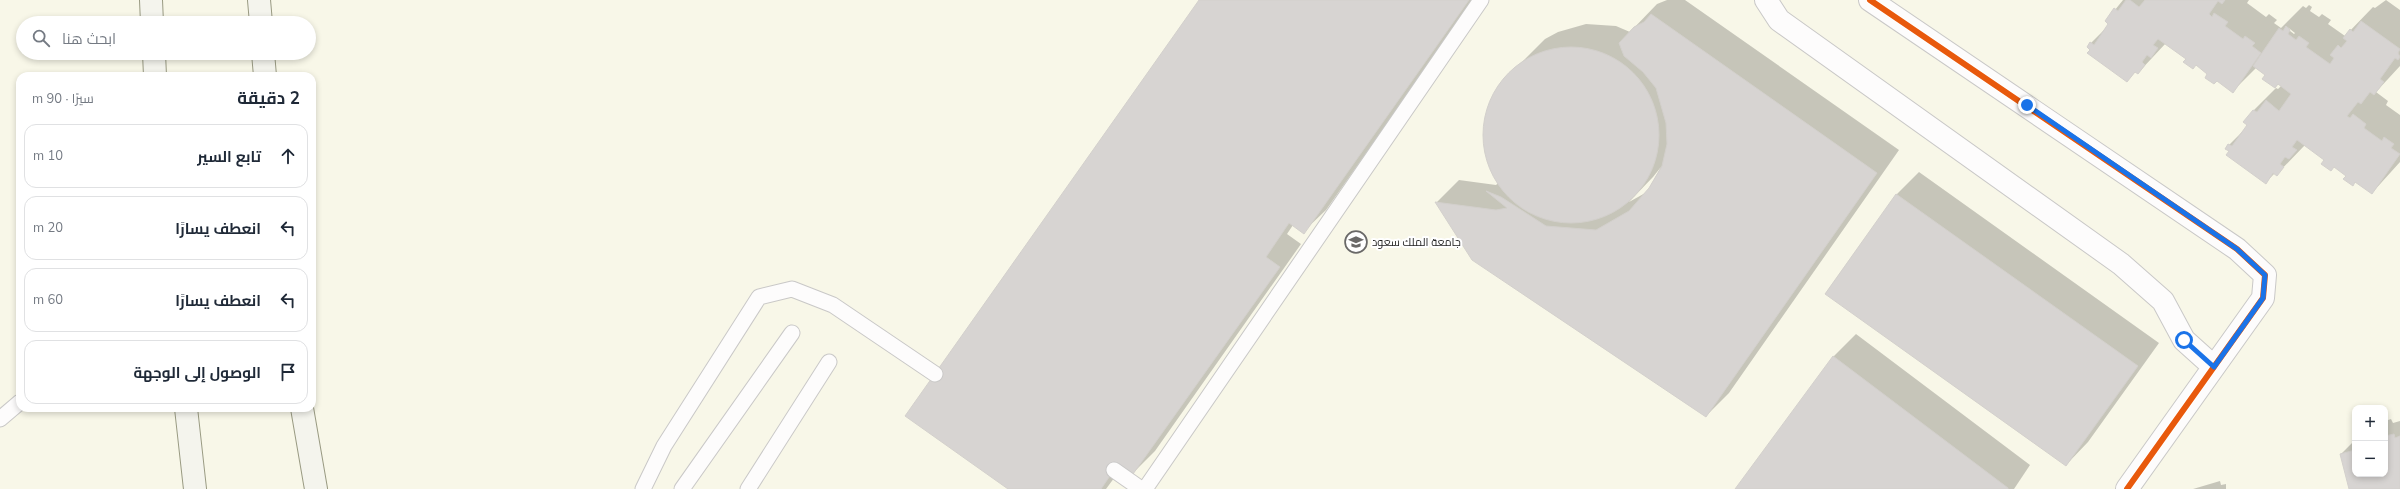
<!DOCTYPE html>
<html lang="ar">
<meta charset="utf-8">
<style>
:root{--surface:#fff;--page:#f6f6f7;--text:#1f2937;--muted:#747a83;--line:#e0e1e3}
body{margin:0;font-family:"Nunito Sans",Cairo,sans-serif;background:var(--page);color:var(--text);direction:rtl}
.controls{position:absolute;right:12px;bottom:12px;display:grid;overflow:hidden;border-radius:8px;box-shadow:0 2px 6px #0003}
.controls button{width:36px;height:36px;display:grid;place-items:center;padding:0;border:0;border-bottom:1px solid var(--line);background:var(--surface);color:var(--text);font:20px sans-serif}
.stop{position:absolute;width:12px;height:12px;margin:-9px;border:3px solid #1a73e8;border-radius:50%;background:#fff}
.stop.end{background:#1a73e8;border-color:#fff;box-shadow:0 1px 4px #0008}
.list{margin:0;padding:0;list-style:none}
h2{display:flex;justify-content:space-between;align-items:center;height:52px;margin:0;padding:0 16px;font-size:17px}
h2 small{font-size:13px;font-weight:400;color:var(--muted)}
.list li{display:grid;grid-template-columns:26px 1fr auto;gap:12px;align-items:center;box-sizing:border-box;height:64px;margin:0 8px 8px;padding:0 8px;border:1px solid var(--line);border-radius:12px}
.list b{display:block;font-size:15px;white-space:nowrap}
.list em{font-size:13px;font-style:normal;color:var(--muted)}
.icon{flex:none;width:22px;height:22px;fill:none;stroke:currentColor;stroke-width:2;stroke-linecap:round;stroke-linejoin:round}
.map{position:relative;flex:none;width:2400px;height:489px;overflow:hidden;direction:ltr}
.search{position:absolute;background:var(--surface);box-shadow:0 2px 6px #0003;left:16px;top:16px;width:300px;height:44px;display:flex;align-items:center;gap:10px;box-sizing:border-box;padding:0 14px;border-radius:22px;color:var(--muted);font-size:15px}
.panel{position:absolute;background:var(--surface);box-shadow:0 2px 6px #0003;left:16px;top:72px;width:300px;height:340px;border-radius:12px;direction:rtl}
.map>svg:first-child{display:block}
.education{fill:#f8f7e8;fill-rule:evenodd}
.shadow{fill:#0003;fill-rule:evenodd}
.building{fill:#d7d4d2;stroke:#d3d0cc}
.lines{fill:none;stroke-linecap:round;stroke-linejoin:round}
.service-casing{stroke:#c9c8c7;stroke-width:17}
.tertiary-casing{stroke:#c9c8c7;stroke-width:24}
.secondary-casing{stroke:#999a82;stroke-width:24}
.service{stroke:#fdfcfc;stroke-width:15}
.tertiary{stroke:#fdfcfc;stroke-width:22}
.secondary{stroke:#f4f4ed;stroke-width:22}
.cycleway-casing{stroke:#fff;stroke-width:8}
.cycleway{stroke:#e8590c;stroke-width:6}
.route{stroke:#1a73e8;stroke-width:5}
.labels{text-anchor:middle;stroke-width:4;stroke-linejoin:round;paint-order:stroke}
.poi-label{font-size:11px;fill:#222;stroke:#fff;text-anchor:start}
</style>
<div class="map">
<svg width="2400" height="489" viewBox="0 0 2400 489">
<rect width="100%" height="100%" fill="#f0eeeb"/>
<!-- education -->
<path class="education" d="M0,0H2400V489H0ZM23,23H309V53H23ZM20,76H312V408H20ZM2355,408H2385V474H2355Z"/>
<!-- shadow -->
<path class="shadow" d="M1201,0H1474L1326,210L1303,232L1293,225L1287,234L1301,244L1155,451L1133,473L1123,466L1106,489H1009Z
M1667,0H1685L1899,150L1729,393L1706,416L1437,202L1459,180L1496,185L1499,182L1486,152L1485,123L1494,95L1501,83L1545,39L1558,32L1586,24L1616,26L1630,32L1657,4ZM1661,167L1647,192L1629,202L1653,177Z
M2123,0H2249L2247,3L2266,17L2269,14L2277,20L2274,23L2281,28L2303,6L2306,8L2309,5L2312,7L2310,11L2319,17L2322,14L2331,20L2328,24L2345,36L2373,7L2375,8L2386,0L2400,10V66L2376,92L2388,101L2386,105L2400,115V162L2372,193L2356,181L2353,184L2348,175L2305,145L2277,174L2275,173L2266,182L2226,148L2249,125L2245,122L2254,110L2276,88L2278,89L2281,86L2278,84L2275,87L2266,75L2256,68L2233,91L2166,43L2138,73L2136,71L2127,80L2092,50L2091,43L2110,24L2106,21ZM2286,26L2295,33L2294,34L2285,27Z
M1919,172L2159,343L2088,442L2066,465L1826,293L1897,194Z
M1856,334L2030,465L2014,489H1736L1834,356Z
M2391,419L2393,423L2400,421V489H2350L2341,454L2355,440V474H2385V421Z
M2220,481L2221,485L2226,484V489H2193Z"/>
<!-- building -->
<path class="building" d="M1199,0H1469L1304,234L1289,223L1266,257L1280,267L1133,474L1118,464L1101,489H1008L905,416Z
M2126,0H2130L2139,7L2145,0H2225L2222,4L2218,1L2209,14L2212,17L2214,13L2228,22L2225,26L2243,39L2245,36L2255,43L2252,46L2261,53L2233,93L2217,81L2214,84L2205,78L2207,74L2196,65L2193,69L2183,62L2186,59L2158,39L2153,45L2158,48L2151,58L2147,55L2142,62L2145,65L2138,74L2135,72L2127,82L2087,53L2090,50L2087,47L2090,42L2094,45L2108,24L2105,21L2114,8L2118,11Z
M1651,14L1877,173L1706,417L1472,260L1435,202L1496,210L1507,208L1486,191L1501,197L1546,226L1596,230L1629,211L1649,188L1662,166L1667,144L1666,123L1656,88L1643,72L1624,56L1619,43L1634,27L1644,22Z
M2361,21L2400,49L2398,53L2400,57L2398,60L2395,58L2380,79L2384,82L2374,95L2370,92L2361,104L2358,102L2347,116L2350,118L2353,114L2366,124L2364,128L2382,141L2384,137L2394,144L2391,148L2400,154L2372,194L2355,182L2353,186L2343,179L2346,176L2334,167L2331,171L2321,164L2324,160L2297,140L2292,147L2297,150L2289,159L2285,157L2280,164L2284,167L2277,176L2273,173L2266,184L2226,155L2229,151L2225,149L2228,144L2232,146L2247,125L2243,122L2253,110L2257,112L2266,100L2279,111L2291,94L2278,84L2275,88L2262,79L2265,75L2253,66L2279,28L2283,31L2286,26L2290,30L2288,34L2296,40L2299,36L2309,43L2306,47L2330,64L2334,58L2330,55L2338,45L2341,48L2347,41L2343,38L2350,29L2353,32Z
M1483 135a88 88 0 1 1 176 0a88 88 0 1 1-176 0Z
M1896,194L2138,366L2066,466L1825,294Z
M1833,356L2008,488V489H1735Z
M2394,434L2395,438L2400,436V489H2349L2340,454L2355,450V474H2385V436Z"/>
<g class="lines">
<!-- service casing -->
<g class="service-casing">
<path id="service" d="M0,419L20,402
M1114,470L1141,489
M643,489L664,446L759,297L792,289L833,305L935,374
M682,489L792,333
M748,489L829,362
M1145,489L1481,0"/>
</g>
<!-- tertiary casing -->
<g class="tertiary-casing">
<path id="tertiary" d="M1766,0L1779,20L2121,264L2163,301L2184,340L2214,367
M1870,0L2237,249L2265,275L2263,298L2127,489"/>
</g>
<!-- secondary casing -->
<g class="secondary-casing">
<path id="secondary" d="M151,0L152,23
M259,0L261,23
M154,53L155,76
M263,53L265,76
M186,408L195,489
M302,408L316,489"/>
</g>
<!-- service -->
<use href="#service" class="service"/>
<!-- tertiary -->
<use href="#tertiary" class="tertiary"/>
<!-- secondary -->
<use href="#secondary" class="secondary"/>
<!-- cycleway casing -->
<g class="cycleway-casing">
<path id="cycleway" d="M1870,0L2237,249L2265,275L2263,298L2127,489"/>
</g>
<!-- cycleway -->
<use href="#cycleway" class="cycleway"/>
</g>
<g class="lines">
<!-- route -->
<path class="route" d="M2027,105L2237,249L2265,275L2263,298L2214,367L2184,340"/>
</g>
<!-- icons -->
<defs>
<g id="university-ring" transform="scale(1.15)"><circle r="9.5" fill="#fff" stroke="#6a6968" stroke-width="1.5"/><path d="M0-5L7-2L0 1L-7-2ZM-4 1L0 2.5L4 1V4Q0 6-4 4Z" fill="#6a6968"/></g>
</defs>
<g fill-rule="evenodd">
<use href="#university-ring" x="1356" y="242"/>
</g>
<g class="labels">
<!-- poi labels -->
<g class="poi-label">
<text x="1372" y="246">جامعة الملك سعود</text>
</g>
</g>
</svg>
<div class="controls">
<button>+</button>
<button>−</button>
</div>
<div class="stop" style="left:2184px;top:340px"></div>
<div class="stop end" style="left:2027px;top:105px"></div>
<div class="search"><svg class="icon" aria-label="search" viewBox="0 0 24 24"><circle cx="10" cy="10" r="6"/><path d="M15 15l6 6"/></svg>ابحث هنا</div>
<section class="panel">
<h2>2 دقيقة<small>سيرًا · 90 m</small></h2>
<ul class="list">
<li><svg class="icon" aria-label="ahead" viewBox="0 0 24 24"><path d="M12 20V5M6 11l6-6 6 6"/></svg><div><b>تابع السير</b></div><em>10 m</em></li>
<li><svg class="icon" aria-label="left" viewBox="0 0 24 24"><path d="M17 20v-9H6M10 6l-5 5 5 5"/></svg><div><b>انعطف يسارًا</b></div><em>20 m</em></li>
<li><svg class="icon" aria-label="left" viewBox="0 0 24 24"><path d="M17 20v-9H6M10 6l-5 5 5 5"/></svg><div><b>انعطف يسارًا</b></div><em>60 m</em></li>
<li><svg class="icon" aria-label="arrive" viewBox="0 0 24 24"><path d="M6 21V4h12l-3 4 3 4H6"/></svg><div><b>الوصول إلى الوجهة</b></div></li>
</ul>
</section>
</div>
